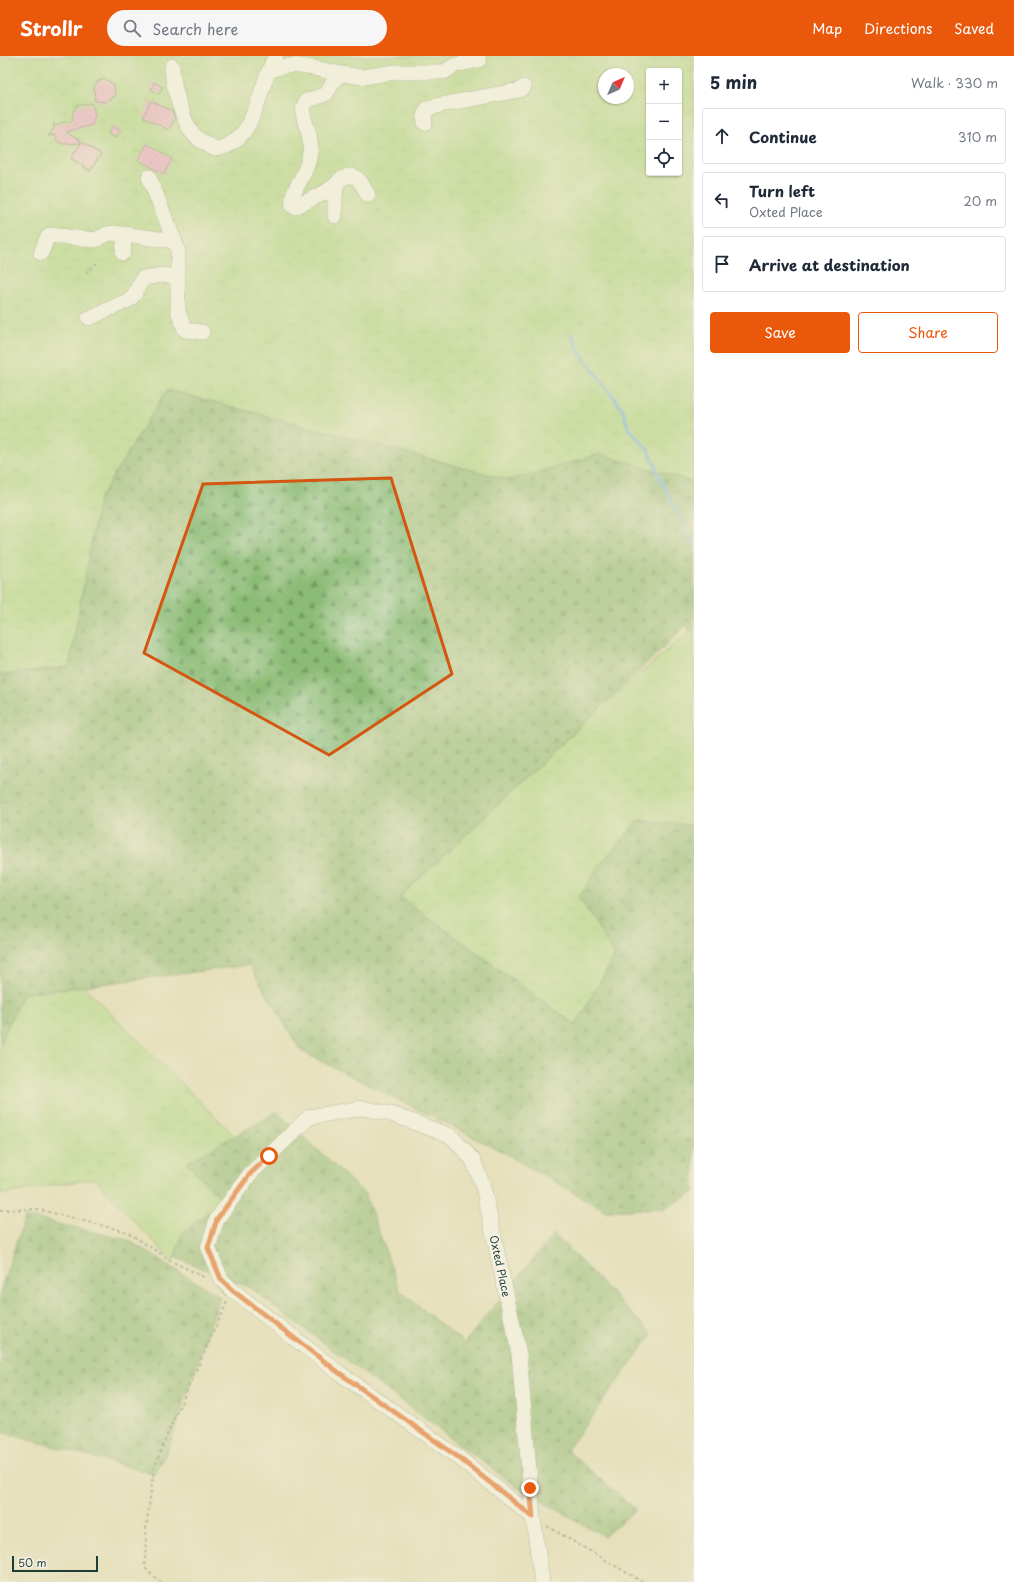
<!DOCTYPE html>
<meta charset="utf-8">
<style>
:root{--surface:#fff;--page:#f6f6f7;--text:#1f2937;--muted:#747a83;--line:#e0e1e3;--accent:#ea580c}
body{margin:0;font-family:"Playpen Sans",sans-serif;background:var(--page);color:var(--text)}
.controls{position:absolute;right:12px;top:12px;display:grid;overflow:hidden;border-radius:4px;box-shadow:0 1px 3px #0004}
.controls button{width:36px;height:36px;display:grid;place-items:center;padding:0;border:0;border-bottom:1px solid var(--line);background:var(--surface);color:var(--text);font:20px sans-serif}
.compass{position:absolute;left:598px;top:12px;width:36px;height:36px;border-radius:50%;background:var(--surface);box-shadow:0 1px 3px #0004;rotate:44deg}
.scale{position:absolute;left:12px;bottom:10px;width:86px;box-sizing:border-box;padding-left:4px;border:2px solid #1f3d34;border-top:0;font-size:11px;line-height:14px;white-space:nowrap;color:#1f3d34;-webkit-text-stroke:3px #f7f3e8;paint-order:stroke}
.stop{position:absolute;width:12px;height:12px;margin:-9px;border:3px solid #ea580c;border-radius:50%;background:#fff}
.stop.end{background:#ea580c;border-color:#fff;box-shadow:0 1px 4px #0008}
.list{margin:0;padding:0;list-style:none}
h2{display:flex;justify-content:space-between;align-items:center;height:52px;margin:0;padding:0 16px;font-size:17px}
h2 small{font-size:13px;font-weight:400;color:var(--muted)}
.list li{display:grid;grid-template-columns:26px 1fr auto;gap:12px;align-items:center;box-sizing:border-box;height:56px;margin:0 8px 8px;padding:0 8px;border:1px solid var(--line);border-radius:4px}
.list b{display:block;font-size:15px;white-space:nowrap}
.list p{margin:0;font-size:13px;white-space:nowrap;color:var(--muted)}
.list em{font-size:13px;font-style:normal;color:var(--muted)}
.actions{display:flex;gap:8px;padding:12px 16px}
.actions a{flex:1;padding:9px 0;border:1px solid var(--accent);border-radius:4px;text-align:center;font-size:14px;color:var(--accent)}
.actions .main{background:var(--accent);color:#fff}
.icon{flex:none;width:22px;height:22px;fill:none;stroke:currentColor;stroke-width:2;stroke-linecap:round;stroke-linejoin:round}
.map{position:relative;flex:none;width:694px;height:1526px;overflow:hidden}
header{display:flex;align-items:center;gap:24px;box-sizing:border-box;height:56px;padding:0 20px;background:var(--accent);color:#fff}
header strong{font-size:19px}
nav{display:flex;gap:22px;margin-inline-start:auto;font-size:14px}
.search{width:280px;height:36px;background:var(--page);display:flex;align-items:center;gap:10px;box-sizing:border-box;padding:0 14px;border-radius:22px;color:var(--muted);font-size:15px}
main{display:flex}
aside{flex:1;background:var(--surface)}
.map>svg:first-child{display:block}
.grass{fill:url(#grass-tufts);stroke:#678c5e;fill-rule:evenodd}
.forest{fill:url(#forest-firs);stroke:#557c54}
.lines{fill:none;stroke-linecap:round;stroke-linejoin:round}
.stream{stroke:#67b1df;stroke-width:3.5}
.building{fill:url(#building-back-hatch)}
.minor-casing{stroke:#828e78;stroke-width:16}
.path{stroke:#828e78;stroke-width:2;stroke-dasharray:3 3;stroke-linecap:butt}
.minor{stroke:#fff;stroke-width:15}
.route{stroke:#ea580c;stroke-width:5}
.marked{fill:none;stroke:#d45610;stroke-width:3;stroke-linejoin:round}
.labels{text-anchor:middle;stroke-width:3;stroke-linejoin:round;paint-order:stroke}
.street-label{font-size:11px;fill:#1f3d34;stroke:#f7f3e8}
</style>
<header>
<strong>Strollr</strong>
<div class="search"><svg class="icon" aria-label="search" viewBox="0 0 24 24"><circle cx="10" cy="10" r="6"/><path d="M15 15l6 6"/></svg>Search here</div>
<nav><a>Map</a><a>Directions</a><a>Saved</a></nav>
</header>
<main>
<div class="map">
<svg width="694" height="1526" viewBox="0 0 694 1526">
<defs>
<pattern id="grass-tufts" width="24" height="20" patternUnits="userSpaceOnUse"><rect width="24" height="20" fill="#afdb87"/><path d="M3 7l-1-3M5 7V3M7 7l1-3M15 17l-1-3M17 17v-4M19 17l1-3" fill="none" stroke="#96bd75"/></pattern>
<pattern id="forest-firs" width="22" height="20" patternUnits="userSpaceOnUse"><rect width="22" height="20" fill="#8bbb74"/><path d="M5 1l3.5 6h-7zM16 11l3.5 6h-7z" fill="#719960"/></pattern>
<pattern id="building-back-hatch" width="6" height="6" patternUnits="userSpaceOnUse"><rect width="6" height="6" fill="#f4a7d0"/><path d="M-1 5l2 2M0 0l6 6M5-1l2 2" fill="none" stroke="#c589aa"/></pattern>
</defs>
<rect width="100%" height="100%" fill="#f7f3e8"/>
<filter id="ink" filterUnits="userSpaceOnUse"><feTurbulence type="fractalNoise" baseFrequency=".025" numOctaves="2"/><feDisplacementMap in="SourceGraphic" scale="8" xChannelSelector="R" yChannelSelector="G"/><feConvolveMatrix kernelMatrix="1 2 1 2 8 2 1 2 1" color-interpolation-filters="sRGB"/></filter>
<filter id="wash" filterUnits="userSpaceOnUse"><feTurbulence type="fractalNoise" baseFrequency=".012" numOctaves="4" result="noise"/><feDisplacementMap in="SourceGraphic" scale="16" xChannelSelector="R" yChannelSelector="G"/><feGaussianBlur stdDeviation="0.9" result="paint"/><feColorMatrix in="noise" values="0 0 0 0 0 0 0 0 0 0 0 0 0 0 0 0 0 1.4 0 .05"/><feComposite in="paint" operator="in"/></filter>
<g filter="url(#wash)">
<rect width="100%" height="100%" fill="#e6e0bc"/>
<!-- grass -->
<path class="grass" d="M0,0H694V432L510,424L167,334L99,443L69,611L0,619ZM649,15H679V117H649ZM604,18H628V42H604Z
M690,574L694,578V770L639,764L615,899L576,969L400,841L602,650Z
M83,930L235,1080L188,1106L223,1144L183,1177L173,1206L95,1123L47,1130L4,1138H0V988L22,938Z"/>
<!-- forest -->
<path class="forest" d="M167,334L510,424L599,398L694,426V578L686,570L400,841L576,969L615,899L579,841L602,806L639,764L694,770V1136L666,1152L606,1155L501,1095L301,995L249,909L22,938L0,988V619L69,611L99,443Z
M277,1056L365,1138L400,1235L464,1287L554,1178L652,1278L567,1394L636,1454L604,1480L518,1432L250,1232L175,1201L183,1177L222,1144L187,1107Z
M25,1160L128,1184L220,1241L168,1393L155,1418L0,1376V1236Z"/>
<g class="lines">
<!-- stream -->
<path class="stream" d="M572,279L578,294L623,354L628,371L649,395L655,408L659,421L694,490"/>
</g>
<g id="blocks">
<!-- building -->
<path class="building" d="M105,23L114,29L115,40L106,46L95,45L94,31L98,25Z
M154,26L163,31L159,38L151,34Z
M151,45L172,55L175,62L169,74L143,61Z
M92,47L95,58L92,69L66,76L101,98L90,115L71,102L81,87L64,88L57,85L54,79L48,80L54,73V68L56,70L63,66H72L73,56L77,50Z
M112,70L121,74L116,82L108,78Z
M147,88L172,102L164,118L138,104Z"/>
</g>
</g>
<g filter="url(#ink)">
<use href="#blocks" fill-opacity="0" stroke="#828e78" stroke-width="1"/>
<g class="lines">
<!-- minor casing -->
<g class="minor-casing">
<path id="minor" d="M172,10C172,28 183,69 196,81C202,86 208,89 215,93C258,87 257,30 276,0
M270,15C292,3 318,14 341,18
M425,67L424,60L427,53L440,49L520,34L524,31
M149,121L178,194V255L185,274L202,276
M338,127L326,136L295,151L293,150C290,137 302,124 306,112C309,104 311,92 310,84C309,69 298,60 306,45L326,38L335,23L341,18L363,21L395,16H444L455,9L479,4
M335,160C335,150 334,138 337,128C338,125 340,123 343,122C357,114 362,129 368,139
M41,197L47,182L50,179L95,184L107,178L114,177L175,185
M123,197L125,179
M89,262L129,244L134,239L143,222L163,219L178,221
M533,1461L458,1401L338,1316L232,1234L221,1223L208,1192L217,1163L250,1118L309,1061L362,1052L391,1058L451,1080L473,1104L483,1130L519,1298L533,1461L542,1526"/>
</g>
<!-- path -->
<path class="path" d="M86,217L97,207
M0,1154L37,1153L127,1176L173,1206L206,1222
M547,1470L643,1526
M161,1526L152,1519L145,1512L146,1473L154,1412L171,1369L227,1246"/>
<!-- minor -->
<use href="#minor" class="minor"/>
</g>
</g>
<g class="lines" filter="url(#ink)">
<!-- route -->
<path class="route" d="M269,1100L250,1118L217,1163L208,1192L221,1223L232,1234L338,1316L458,1401L533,1461L530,1432"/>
</g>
<!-- marked area -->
<path d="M0 0H694V1526H0ZM391,422L452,618L329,699L144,597L203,428Z" fill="#e6e0bc" fill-opacity=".55" fill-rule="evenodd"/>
<path class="marked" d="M391,422L452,618L329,699L144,597L203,428Z"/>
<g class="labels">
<!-- street labels -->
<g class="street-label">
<text transform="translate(500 1210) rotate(78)" y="4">Oxted Place</text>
</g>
</g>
</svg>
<div class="controls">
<button>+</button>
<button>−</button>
<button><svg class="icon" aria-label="locate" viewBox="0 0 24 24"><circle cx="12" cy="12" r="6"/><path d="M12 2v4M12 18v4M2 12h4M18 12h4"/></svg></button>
</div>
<svg class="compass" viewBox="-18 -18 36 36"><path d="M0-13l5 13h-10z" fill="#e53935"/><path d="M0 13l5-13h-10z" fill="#747a83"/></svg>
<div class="scale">50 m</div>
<div class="stop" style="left:269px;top:1100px"></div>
<div class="stop end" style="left:530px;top:1432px"></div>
</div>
<aside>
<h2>5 min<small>Walk · 330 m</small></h2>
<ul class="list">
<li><svg class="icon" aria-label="ahead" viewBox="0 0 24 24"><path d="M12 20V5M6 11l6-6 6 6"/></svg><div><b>Continue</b></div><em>310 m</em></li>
<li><svg class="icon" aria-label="left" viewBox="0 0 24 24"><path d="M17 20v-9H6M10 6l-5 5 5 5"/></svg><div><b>Turn left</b><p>Oxted Place</p></div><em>20 m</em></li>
<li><svg class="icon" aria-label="arrive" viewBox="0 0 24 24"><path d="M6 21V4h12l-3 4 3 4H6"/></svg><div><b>Arrive at destination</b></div></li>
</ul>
<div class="actions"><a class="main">Save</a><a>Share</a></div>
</aside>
</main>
